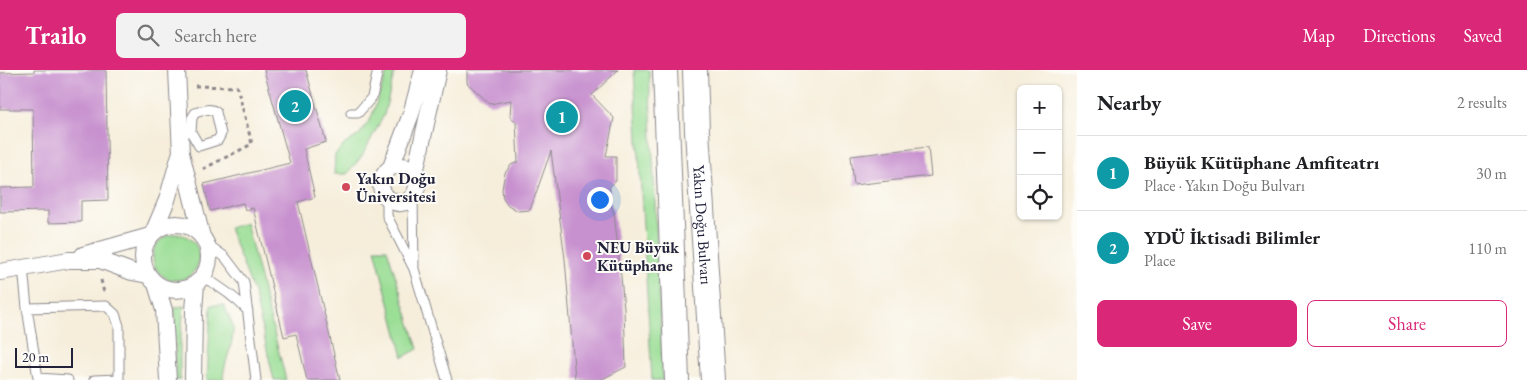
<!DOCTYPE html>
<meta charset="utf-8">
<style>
:root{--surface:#fff;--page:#f2f2f2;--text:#202124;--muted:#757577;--line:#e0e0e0;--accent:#db2777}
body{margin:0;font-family:"EB Garamond",serif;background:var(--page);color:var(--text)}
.controls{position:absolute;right:15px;top:15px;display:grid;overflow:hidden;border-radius:8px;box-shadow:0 1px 4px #0004}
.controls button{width:45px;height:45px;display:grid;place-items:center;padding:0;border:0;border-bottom:1px solid var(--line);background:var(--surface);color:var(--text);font:25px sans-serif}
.scale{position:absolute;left:15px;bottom:12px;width:58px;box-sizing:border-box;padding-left:5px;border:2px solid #22223b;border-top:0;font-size:14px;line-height:18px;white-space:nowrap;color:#22223b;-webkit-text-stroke:4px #fdfcf7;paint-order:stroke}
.you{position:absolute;left:599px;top:129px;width:18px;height:18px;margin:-12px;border:4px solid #fff;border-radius:50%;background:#1a73e8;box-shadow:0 0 0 8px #1a73e833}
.badge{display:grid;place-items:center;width:32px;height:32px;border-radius:50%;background:var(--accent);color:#fff;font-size:16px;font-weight:700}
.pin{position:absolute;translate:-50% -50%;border:2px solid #fff;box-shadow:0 1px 5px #0006}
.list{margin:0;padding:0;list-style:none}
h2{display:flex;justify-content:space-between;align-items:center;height:65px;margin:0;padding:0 20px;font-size:21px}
h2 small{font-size:16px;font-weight:400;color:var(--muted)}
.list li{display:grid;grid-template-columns:32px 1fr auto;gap:15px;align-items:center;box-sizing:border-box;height:75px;padding:0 20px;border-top:1px solid var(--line)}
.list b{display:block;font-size:19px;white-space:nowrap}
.list p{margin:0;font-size:16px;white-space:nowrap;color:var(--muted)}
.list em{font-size:16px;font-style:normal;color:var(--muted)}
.actions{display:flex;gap:10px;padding:15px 20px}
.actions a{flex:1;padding:11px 0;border:1px solid var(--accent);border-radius:8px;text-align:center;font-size:18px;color:var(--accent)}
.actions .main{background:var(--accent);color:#fff}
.icon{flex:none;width:28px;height:28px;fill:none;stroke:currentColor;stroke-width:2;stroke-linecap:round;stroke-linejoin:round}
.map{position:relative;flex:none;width:1077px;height:310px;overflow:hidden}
header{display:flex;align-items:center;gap:30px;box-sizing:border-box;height:70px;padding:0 25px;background:var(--accent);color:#fff}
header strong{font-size:24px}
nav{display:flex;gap:28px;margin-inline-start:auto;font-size:18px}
.search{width:350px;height:45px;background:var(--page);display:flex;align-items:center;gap:12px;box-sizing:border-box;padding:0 18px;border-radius:8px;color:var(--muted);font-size:19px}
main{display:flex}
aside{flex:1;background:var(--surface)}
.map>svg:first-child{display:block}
.green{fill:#9bde96;stroke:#5e8068}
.building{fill:#c791cf}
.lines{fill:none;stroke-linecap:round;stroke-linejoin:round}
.lane-casing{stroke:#8c888b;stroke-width:11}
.street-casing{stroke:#8c888b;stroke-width:18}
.secondary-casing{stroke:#8c888b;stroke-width:26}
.path{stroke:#8c888b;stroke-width:3;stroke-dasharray:4 4;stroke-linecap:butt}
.lane{stroke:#fff;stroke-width:9}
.street{stroke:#fff;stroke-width:16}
.secondary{stroke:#fff;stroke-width:24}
.poi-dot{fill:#d1495b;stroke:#fdfcf7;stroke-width:2}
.labels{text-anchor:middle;stroke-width:4;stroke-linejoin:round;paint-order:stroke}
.poi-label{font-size:16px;font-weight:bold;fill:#22223b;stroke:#fdfcf7;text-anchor:start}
.street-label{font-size:16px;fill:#22223b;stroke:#fdfcf7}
</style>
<header>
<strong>Trailo</strong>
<div class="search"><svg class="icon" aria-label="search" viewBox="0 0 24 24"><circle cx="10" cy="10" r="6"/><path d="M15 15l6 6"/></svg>Search here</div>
<nav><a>Map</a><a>Directions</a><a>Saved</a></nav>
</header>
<main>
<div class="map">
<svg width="1077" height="310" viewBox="0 0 1077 310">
<rect width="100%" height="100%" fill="#fdfcf7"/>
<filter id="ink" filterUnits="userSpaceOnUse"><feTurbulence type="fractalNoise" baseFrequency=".02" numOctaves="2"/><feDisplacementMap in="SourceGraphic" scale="10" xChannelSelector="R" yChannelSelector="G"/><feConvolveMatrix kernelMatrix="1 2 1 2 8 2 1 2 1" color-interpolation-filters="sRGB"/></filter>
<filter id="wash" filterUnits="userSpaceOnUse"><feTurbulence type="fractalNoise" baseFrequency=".0096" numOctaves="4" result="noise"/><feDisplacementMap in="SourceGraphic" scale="20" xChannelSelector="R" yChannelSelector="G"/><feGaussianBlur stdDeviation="1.12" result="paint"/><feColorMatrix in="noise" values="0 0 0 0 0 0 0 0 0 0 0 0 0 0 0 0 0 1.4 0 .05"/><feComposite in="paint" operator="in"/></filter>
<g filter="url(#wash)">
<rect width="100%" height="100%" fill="#f6eedb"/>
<!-- green -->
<path class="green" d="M388,0H395L384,45L362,86L347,104H334L335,85L345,74L359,65L371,48Z
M634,0H649L663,310H652Z
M246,153L286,310H274L254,223L229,158Z
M153 187a23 23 0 1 1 46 0a23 23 0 1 1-46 0Z
M375,179H387L418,279L403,287Z
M211,235H224C226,242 232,251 233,258C234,276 223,293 223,310H207Z
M184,236L180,275V310H175V237Z"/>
<g id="blocks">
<!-- building -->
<path class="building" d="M34,0H106L108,130L81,131V152L48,153V141L0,142V118L34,117L33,39H0V3L34,2Z
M264,0H306L326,72L304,79L315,127L298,132L340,310H307L296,264L284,267L253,138L245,140L243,133L210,141L204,114L290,93Z
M467,0H618L592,25L614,48L606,86H616V111L610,116L609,128L614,143L620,196L624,239L626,297L600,310L575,309L565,189L551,81L530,140L518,141L508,135L503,128L502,119L505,103L511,95L518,92L516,51L510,47L511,30L490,34L467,13Z
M928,77L931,106L854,115L851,86Z"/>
</g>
</g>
<g filter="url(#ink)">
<use href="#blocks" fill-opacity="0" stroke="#8c888b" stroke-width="1"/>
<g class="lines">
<!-- lane casing -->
<g class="lane-casing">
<path id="lane" d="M351,43H358L372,27L378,0
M179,61L191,62L192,48L195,43C202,41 209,37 216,42L221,64L218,70L199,76L191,62
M413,127L414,196
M387,128V146L414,199L447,310
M207,174L225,187L244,212L256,310
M23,197L27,238L38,308L68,310
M203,207C221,217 234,226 248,241
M27,238L106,236L115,244L119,256V310
M94,310L119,309"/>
</g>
<!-- street casing -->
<g class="street-casing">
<path id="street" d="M177,0L181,83L202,167
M391,97C434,87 418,149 389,129C376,120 381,105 391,97L411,44L423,0
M415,103L438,0
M143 187a33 33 0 1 1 66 0a33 33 0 1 1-66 0Z
M153,163L167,130L180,85
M83,185L150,166
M0,202L69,190H100L132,202L148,205
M156,214L164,240L168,310
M193,310L194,241L196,214"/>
</g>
<!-- secondary casing -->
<g class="secondary-casing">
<g id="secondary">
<path d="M665,0L677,310"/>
<path id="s1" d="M695,0L697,61L713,310"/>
</g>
</g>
<!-- path -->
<path class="path" d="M195,16L237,17L252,74L203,99
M101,210L104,223"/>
<!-- lane -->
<use href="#lane" class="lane"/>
<!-- street -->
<use href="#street" class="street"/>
<!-- secondary -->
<use href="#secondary" class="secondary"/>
</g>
</g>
<!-- markers -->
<g class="poi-dot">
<circle cx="346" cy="117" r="5"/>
<circle cx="587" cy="186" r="5"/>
</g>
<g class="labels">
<!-- poi labels -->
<g class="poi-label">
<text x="356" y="114">Yakın Doğu<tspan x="356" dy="18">Üniversitesi</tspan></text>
<text x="597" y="183">NEU Büyük<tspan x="597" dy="18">Kütüphane</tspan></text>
</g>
<!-- street labels -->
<g class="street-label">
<text dy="6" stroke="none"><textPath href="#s1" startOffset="155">Yakın Doğu Bulvarı</textPath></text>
</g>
</g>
</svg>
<div class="controls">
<button>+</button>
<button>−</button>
<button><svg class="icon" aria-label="locate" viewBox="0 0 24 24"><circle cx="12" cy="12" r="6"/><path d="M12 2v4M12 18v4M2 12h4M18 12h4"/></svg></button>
</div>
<div class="scale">20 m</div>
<div class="you"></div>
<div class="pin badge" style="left:562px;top:47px;background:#0f9aa8">1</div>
<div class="pin badge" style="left:295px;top:36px;background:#0f9aa8">2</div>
</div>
<aside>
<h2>Nearby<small>2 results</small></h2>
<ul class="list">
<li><span class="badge" style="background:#0f9aa8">1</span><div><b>Büyük Kütüphane Amfiteatrı</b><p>Place · Yakın Doğu Bulvarı</p></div><em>30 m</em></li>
<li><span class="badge" style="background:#0f9aa8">2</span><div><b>YDÜ İktisadi Bilimler</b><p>Place</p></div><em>110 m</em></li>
</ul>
<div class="actions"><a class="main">Save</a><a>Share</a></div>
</aside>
</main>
